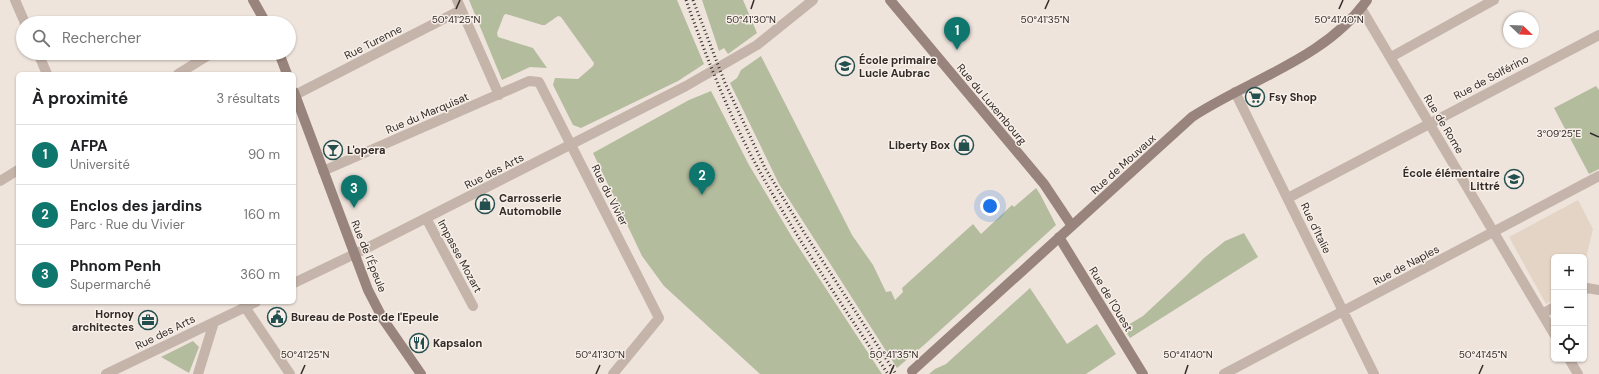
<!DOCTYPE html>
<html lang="fr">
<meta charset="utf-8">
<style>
:root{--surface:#fff;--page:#f2f2f2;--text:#202124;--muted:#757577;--line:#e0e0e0;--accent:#0f766e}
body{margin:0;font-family:"DM Sans",sans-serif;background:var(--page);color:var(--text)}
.controls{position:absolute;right:12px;bottom:12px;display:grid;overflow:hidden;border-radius:6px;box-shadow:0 1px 3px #0004}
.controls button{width:36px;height:36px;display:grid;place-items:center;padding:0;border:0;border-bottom:1px solid var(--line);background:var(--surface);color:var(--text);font:20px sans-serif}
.compass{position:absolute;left:1503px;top:12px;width:36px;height:36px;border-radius:50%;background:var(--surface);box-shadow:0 1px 3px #0004;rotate:113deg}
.you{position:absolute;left:990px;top:206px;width:14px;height:14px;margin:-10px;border:3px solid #fff;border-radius:50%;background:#1a73e8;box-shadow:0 0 0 6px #1a73e833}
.badge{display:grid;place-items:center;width:26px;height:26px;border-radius:50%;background:var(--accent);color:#fff;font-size:13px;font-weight:700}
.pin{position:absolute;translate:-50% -33px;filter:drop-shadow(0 1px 2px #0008)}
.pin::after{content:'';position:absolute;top:21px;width:14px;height:12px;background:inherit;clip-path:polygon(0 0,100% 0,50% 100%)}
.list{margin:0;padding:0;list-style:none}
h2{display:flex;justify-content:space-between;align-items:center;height:52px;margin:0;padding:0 16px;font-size:17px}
h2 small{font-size:13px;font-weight:400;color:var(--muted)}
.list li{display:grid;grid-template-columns:26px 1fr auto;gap:12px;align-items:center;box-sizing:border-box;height:60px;padding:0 16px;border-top:1px solid var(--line)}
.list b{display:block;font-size:15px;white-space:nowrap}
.list p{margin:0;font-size:13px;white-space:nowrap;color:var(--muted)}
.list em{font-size:13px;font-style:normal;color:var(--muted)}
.icon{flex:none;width:22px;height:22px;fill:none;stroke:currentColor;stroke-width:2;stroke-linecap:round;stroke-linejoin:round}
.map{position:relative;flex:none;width:1599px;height:374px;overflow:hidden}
.search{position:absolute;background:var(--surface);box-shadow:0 1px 3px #0004;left:16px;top:16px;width:280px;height:44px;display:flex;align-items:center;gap:10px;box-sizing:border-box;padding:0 14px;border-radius:22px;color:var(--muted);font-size:15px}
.panel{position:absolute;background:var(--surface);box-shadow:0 1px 3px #0004;left:16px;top:72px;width:280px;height:232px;border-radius:6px}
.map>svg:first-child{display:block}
.green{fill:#b4bc9e}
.plaza{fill:#e4d4c5}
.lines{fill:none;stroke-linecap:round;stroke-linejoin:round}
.street{stroke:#c5b4aa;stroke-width:10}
.secondary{stroke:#98847c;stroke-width:10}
.rail{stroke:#332b28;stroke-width:3;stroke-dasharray:1 3;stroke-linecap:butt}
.ticks{fill:none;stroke:#332b28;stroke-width:1.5}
.labels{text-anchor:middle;stroke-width:3;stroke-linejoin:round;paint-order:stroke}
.street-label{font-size:11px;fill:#332b28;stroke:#f7efe8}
.poi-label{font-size:11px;font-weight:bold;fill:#332b28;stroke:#f7efe8;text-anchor:start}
.ticks-label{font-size:10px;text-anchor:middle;fill:#332b28;stroke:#f7efe8;stroke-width:3;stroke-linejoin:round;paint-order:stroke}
</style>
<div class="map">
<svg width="1599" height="374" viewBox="0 0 1599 374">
<rect width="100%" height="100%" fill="#eee4dc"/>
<!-- green -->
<path class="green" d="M469,0H677L704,64L678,81L581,128L573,125L553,85L555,78L578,79L593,66L594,63L561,17L558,16L545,25H542L506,14L504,15L497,33L498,37L533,48L547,68L530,67L502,80Z
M702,0H743L757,33L728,54L724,48L719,51Z
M761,56L852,235L873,265L886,292L891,291L895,300L903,292L902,288L973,224L981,234L1012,205L1014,207L1036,188L1040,194L1056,225L924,345L897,368L779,184L730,83L737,78L741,70Z
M1596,86L1599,90V169L1589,174L1554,108Z
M711,91L749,165L792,237L882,374H760L664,286L642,256L593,153L689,100Z
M1244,233L1258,257L1130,338L1123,328L1143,316L1186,276L1204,258L1225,241Z
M1030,288L1067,344L1097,324L1116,354L1086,374H929L935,369L946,364Z
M193,341L199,347L189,373L161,357Z"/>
<!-- plaza -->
<path class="plaza" d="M1578,200L1593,229L1584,267V257H1554V299L1546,304L1509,237Z"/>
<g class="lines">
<!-- street -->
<path class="street" d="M15,0L25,23
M457,0L499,95
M1361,8L1554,334
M38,53L47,74
M1391,57L1494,0
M178,74L212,53
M1235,92L1374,374
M295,95L461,10
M323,171L529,81L539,82L659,318L613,374
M0,181L18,170
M1288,198L1599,35
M426,218L473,306
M294,283L365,249L686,86L757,45L813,0
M1584,290L1587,288L1599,290
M245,307L290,374
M1542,314L1554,307
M1569,359L1578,374
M106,374L256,302
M198,374L214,322
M1224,374L1599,176"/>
<!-- secondary -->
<path class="secondary" d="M253,0L266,23
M890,0L1044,184L1072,226
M279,53L287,74
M294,92L368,290L383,319L421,374
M1059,237L1143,374
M912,371L1192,117C1250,79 1325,59 1367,0"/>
<!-- rail -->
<path class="rail" d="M686,0C707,59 730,118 760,172C799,242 844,308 888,374
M693,0L725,83L765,168L805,234L896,374"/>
</g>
<!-- ticks -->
<path class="ticks" d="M456,9L460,0M751,9L754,0M1045,9L1049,0M1339,9L1343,0M1590,133L1599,137M301,374L305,365M596,374L600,365M890,374L894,365M1185,374L1188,365M1479,374L1483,365"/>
<!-- icons -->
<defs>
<g id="school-ring" transform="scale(1)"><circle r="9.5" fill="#f7efe8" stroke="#234f4f" stroke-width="1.5"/><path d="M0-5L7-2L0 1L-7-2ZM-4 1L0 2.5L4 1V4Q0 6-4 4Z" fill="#234f4f"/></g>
<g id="supermarket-ring" transform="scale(1)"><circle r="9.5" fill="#f7efe8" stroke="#234f4f" stroke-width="1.5"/><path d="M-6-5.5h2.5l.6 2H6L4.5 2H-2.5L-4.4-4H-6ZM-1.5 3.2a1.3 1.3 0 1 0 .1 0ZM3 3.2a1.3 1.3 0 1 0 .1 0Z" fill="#234f4f"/></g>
<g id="shop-ring" transform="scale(1)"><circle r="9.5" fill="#f7efe8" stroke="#234f4f" stroke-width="1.5"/><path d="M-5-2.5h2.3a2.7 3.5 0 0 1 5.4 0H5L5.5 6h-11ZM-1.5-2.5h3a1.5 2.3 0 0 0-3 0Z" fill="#234f4f"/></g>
<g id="bar-ring" transform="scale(1)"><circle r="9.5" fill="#f7efe8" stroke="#234f4f" stroke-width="1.5"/><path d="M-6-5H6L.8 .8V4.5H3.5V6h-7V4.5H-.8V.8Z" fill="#234f4f"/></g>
<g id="civic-ring" transform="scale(1)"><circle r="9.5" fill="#f7efe8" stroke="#234f4f" stroke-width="1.5"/><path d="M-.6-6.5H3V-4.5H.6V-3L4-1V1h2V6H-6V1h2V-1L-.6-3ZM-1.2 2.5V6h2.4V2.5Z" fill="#234f4f"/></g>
<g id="office-ring" transform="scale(1)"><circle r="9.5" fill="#f7efe8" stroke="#234f4f" stroke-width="1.5"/><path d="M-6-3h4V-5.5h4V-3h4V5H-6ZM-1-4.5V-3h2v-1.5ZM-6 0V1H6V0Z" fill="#234f4f"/></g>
<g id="restaurant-ring" transform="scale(1)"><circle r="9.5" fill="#f7efe8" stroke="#234f4f" stroke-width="1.5"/><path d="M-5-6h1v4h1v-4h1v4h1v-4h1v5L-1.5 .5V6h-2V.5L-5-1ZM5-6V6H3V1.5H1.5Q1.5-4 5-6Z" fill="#234f4f"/></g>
</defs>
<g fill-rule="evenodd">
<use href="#school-ring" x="845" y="66"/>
<use href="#supermarket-ring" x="1255" y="97"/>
<use href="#shop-ring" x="964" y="145"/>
<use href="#bar-ring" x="333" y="150"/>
<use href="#school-ring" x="1514" y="179"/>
<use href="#shop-ring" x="485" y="204"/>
<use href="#civic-ring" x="277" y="317"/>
<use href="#office-ring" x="148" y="320"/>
<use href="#restaurant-ring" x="419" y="343"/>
</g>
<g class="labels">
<!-- street labels -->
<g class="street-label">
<text transform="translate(373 42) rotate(-27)" y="4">Rue Turenne</text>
<text transform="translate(1491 77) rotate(-28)" y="4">Rue de Solférino</text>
<text transform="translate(992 104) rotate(50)" y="4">Rue du Luxembourg</text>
<text transform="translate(427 113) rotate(-23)" y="4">Rue du Marquisat</text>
<text transform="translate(1444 124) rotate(59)" y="4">Rue de Rome</text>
<text transform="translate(1123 164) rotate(-42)" y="4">Rue de Mouvaux</text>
<text transform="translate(494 171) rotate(-27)" y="4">Rue des Arts</text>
<text transform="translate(610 195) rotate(63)" y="4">Rue du Vivier</text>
<text transform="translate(1316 228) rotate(64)" y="4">Rue d'Italie</text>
<text transform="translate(369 256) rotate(68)" y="4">Rue de l'Épeule</text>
<text transform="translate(460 256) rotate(62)" y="4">Impasse Mozart</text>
<text transform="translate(1406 265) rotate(-28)" y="4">Rue de Naples</text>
<text transform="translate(1111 299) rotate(59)" y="4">Rue de l'Ouest</text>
<text transform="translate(165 332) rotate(-26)" y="4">Rue des Arts</text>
</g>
<!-- poi labels -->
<g class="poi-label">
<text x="859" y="64">École primaire<tspan x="859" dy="13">Lucie Aubrac</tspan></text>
<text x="1269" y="101">Fsy Shop</text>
<text x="950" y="149" text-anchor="end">Liberty Box</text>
<text x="347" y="154">L'opera</text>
<text x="1500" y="177" text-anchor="end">École élémentaire<tspan x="1500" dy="13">Littré</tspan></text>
<text x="499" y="202">Carrosserie<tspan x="499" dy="13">Automobile</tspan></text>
<text x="134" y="318" text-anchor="end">Hornoy<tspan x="134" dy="13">architectes</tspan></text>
<text x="291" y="321">Bureau de Poste de l'Epeule</text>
<text x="433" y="347">Kapsalon</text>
</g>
</g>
<g class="ticks-label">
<text x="456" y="23">50°41'25"N</text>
<text x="751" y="23">50°41'30"N</text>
<text x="1045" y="23">50°41'35"N</text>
<text x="1339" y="23">50°41'40"N</text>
<text x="1559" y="137">3°09'25"E</text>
<text x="305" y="358">50°41'25"N</text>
<text x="600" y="358">50°41'30"N</text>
<text x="894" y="358">50°41'35"N</text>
<text x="1188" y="358">50°41'40"N</text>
<text x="1483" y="358">50°41'45"N</text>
</g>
</svg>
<div class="controls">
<button>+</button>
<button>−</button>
<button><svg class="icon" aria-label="locate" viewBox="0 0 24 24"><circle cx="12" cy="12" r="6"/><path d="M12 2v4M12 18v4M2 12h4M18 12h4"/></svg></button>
</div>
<svg class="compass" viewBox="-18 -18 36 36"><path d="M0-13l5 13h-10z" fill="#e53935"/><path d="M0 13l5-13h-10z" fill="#757577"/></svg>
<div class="you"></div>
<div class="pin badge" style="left:957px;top:50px">1</div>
<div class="pin badge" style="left:702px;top:195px">2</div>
<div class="pin badge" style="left:354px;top:208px">3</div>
<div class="search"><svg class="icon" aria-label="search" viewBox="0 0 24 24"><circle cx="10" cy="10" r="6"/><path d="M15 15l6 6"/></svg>Rechercher</div>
<section class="panel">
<h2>À proximité<small>3 résultats</small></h2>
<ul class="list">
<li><span class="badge">1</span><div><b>AFPA</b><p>Université</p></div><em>90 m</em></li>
<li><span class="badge">2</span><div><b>Enclos des jardins</b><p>Parc · Rue du Vivier</p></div><em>160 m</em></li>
<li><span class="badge">3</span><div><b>Phnom Penh</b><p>Supermarché</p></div><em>360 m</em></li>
</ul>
</section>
</div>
